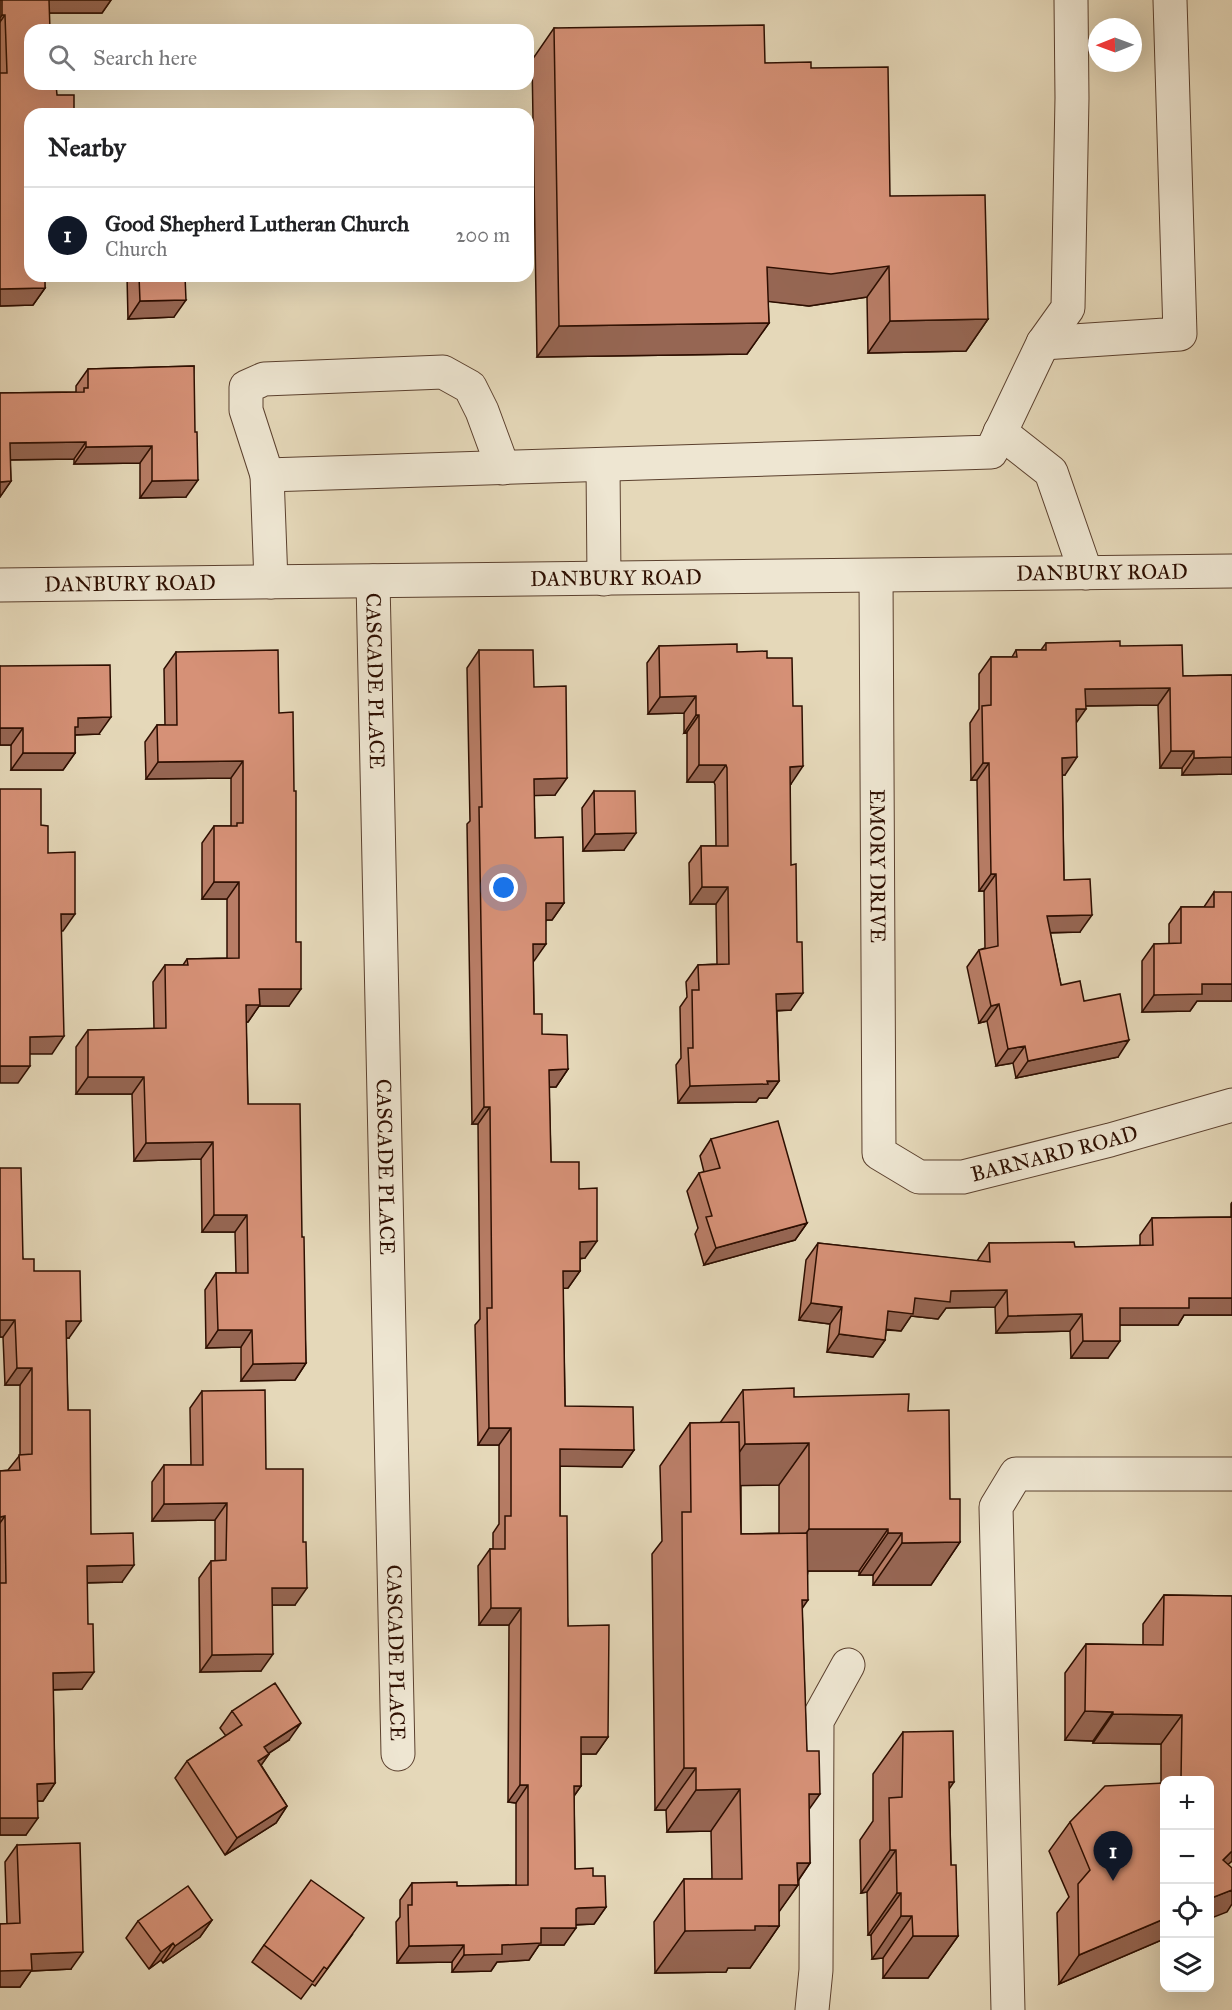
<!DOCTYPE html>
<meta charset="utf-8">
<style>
:root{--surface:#fff;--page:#f6f6f6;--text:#202124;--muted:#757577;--line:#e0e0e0;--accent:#111827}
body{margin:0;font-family:"IM FELL Great Primer",serif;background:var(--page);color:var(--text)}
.controls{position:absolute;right:18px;bottom:18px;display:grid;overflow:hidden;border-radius:12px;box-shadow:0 6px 24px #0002}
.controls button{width:54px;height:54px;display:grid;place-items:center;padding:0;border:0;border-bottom:2px solid var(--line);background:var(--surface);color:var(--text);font:30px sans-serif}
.compass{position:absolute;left:1088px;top:18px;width:54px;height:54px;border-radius:50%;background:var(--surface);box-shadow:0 6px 24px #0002;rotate:269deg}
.you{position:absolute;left:504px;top:888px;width:21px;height:21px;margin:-15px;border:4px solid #fff;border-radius:50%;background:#1a73e8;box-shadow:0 0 0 9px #1a73e833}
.badge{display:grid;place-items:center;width:39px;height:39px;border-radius:50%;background:var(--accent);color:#fff;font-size:20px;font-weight:700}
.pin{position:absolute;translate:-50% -50px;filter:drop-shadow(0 2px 3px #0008)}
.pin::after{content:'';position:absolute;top:32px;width:21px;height:18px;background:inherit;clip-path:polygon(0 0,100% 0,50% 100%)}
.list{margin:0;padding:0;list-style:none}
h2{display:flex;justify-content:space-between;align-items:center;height:78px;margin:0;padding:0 24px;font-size:26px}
h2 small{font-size:20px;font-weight:400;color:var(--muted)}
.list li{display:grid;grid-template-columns:39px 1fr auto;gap:18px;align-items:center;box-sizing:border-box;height:96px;padding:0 24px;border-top:2px solid var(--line)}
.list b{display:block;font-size:22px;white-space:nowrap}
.list p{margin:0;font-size:20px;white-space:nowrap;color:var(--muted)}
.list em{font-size:20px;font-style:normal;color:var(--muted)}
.icon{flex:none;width:33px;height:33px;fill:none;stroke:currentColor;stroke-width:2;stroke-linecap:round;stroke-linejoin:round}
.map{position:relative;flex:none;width:1232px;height:2010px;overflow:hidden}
.search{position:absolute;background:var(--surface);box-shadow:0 6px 24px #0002;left:24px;top:24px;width:510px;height:66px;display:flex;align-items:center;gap:15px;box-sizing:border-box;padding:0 21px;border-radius:18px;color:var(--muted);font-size:22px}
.panel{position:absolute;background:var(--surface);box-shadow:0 6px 24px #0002;left:24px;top:108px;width:510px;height:174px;border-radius:18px}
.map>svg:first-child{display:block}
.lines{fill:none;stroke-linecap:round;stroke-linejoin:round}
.minor-casing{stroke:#5b402e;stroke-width:35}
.minor{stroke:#eee6d2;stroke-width:33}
.wall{fill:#b87d66;stroke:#2d0e00;stroke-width:1.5;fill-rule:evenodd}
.shaded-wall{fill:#966653;stroke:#2d0e00;stroke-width:1.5}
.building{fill:#d69177;stroke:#2d0e00;stroke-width:1.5}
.labels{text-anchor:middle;stroke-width:4.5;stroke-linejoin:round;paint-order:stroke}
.street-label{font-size:21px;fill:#2d0e00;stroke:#eee6d2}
</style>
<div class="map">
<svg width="1232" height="2010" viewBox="0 0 1232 2010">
<rect width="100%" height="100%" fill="#e5d8b9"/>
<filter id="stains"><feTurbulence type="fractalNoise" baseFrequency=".00333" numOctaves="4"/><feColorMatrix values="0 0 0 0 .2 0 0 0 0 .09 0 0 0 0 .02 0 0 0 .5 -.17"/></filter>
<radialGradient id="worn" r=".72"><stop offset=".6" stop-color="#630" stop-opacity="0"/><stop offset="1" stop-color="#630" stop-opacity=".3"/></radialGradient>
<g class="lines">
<!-- minor casing -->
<g class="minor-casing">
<g id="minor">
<path d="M1043,343L1180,334L1170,0"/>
<path d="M1000,432L1051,472L1086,573"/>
<path d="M603,465L604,579"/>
<path d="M267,475L246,410V387L264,379L443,372L470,387L482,411L503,468"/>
<path id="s1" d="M876,576L879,1153L919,1177H963L1110,1140L1232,1105"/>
<path id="s2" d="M373,581L398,1754"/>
<path d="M271,582L267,475L991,452L1043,343L1068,308L1072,98L1071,0"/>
<path id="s3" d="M0,585L1232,571"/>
<path d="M812,2010L816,1970L817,1721L848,1665"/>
<path d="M1008,2010L996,1507L1016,1474H1232"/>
</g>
</g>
<!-- minor -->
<use href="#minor" class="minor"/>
</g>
<!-- wall -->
<path class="wall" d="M0,0H111L102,13H49L30,114L45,288L33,305L0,306Z
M554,28L765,63L811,68L890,196L988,319L966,351L868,353L867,297L809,306L768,301L769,323L747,354L537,357L532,60Z
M127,276H185L174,317L128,319Z
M194,366L186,497L140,498V463L74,464V459L10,460L11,481L0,497V393L76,392V386L88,369Z
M1046,643L1120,646L1183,676L1232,675V774L1182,775V768H1160L1158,705L1085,706L1076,722L1065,775H1062L1064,880L1080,932L1050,933L1061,985L1084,1001L1118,1057L1016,1078L1013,1063L996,1066L987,1021L979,1023L967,967L979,950L985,948L984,891H979L977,780H971L970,723L979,709V674L991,657H1012L1016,650H1041Z
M659,646L737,652L767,658L791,784H790L791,1010L777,1011L779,1081L767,1098H759L756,1102L678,1103L676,1065L681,1058L680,1007L687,997L686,982L698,965L717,964L716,904H690L689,863L701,846H716L715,785L714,782H687V732L684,733V713L648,714L647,663Z
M479,650L534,687L555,795H534L535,838L564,903L552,920H546L533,961L534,1014L542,1034L568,1069L556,1087H549L551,1162L579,1189L585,1258L580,1259V1271L568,1288H563L565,1406L634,1450L622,1467L560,1466V1516L568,1626L608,1737L596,1754H581V1786L574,1796L575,1869L593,1876L606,1907L594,1924L576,1925L564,1945H539L529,1960L497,1962L491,1971L452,1972V1962L397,1963L396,1922L400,1917V1900L412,1883L457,1886L516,1885V1803L508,1802L509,1625H479L478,1566L490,1549H493V1533L499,1524V1445H478L475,1325L480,1319L478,1124H472L467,824L470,821L467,668Z
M176,652L279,713L289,1006H259L248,1022H246L248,1104L302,1237L306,1363L295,1380L241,1381V1347L206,1348L205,1290L216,1273H236L235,1232H202L201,1159L134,1161L132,1094H76V1047L88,1030L154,1029L153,982L165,965H183L187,959L227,958V899H202V843L214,826H231V778L146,779L145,742L157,725H165L164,669Z
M0,666L99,734L75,735V753L63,770H11V745H0Z
M594,791L624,850L583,851L582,808Z
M1214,892L1232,1001H1197L1190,1011L1142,1012V961L1154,944H1169V924L1181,907H1204Z
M711,1139L807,1223L795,1240L704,1265L695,1234L698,1228L687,1191L699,1173L704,1172L700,1156Z
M0,1168L23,1259L34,1271L69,1338H66L68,1410L91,1534L122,1582L87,1583L82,1689L53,1690L55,1783L43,1801H37L26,1835H0V1471L8,1470L20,1455V1385H5L3,1337H0Z
M1232,1202V1315H1184L1178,1325H1120L1108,1358H1071L1070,1331L996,1333L995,1307L946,1308L938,1319L911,1316L901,1331L886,1330L885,1340L873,1357L827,1352L830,1324L799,1320L806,1260L818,1243L977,1261L989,1243L1075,1247L1140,1246V1235L1152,1218L1231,1217V1204Z
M743,1390L794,1397L908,1411L960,1542L931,1585H873V1575H859V1571H808L802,1608L810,1863L798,1881V1885L779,1911V1926L750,1968H728L726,1972L655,1973L654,1922L684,1879H712L711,1831L667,1832L666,1810H655L652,1554L662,1541L660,1466L690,1423H720ZM741,1485H779V1533L741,1534Z
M202,1391L266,1469L295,1605H272L261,1671L200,1672L199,1578L211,1561H215V1520L152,1521V1482L164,1465H191L190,1408Z
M1164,1595L1232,1596V1861L1228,1864L1227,1912L1209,1780H1164V1939L1059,1984L1057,1913L1069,1897L1049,1851L1070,1822L1161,1783V1744L1093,1743V1741L1065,1740V1673L1086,1644L1143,1645V1624Z
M232,1711L289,1740L268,1754H269L261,1765L287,1806L276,1823L225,1855L175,1778L187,1761L226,1736L220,1728Z
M903,1732L949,1789L951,1865L958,1936L928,1978H883V1958L872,1959L871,1935H868L867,1892L861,1893L860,1840L873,1821V1774Z
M17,1845L71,1969L31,1971L20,1987H0V1924H7L5,1862Z
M212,1920L200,1937L163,1963L161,1960L149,1969L126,1938L138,1921Z
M352,1935L315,1986L312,1984L301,1999L252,1962L264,1945Z"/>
<!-- shaded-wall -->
<path class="shaded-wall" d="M46,0H111L102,13H37Z
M2,15H5L0,22V18Z
M889,266L867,297L809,306L745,299L767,267Z
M45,288L33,305L0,306V289Z
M186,300L174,317L128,319L140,301Z
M988,319L966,351L868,353L890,321Z
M769,323L747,354L537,357L559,326Z
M86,442L74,459L0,460L10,443Z
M152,446L140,463L74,464L86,447Z
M198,480L186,497L140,498L152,481Z
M11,481L0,497V482Z
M1170,688L1158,705L1073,706L1085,689Z
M696,696L684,713L648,714L660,697Z
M1076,709H1086L1074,726Z
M696,715H699L687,732L684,733Z
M111,717L99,734L72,735L78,718Z
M0,728H23L11,745H0Z
M1171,751H1194L1182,768H1160Z
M23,753H75L63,770H11Z
M1077,757L1065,775H1050L1062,758Z
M1232,757V774L1182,775L1194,758Z
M243,761L231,778L146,779L158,762Z
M983,763H989L977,780H971Z
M699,765H726L714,782H687Z
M803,766L791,784H778L790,767Z
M567,778L555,795L522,796L534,779Z
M636,833L624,850L583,851L595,834Z
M991,874H996L984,891H979Z
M214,882H239L227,899H202Z
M702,887H728L716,904H690Z
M546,903H564L552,920H534Z
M61,914H75L63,931H49Z
M1092,915L1080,932L1035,933L1047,916Z
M533,944H546L534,961H521Z
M1202,984H1232V1001H1197L1190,1011L1142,1012L1154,995Z
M259,989H301L289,1006H259L248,1022H234Z
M803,993L791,1010L764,1011L776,994Z
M999,1004L987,1021L979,1023L991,1006Z
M64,1036L52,1054H18L30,1037Z
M1129,1040L1118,1057L1016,1078L1028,1061Z
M1025,1046L1013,1063L996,1066L1008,1049Z
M0,1066H30L18,1083H0Z
M568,1069L556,1087H537L549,1070Z
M88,1077H144L132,1094H76Z
M779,1081L767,1098H759L756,1102L678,1103L690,1086Z
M484,1107H490L478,1124H472Z
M213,1142L201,1159L134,1161L146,1143Z
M214,1215H247L235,1232H202Z
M807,1223L795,1240L704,1265L716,1248Z
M597,1241L585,1258L568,1259L580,1242Z
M563,1271H580L568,1288L551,1289Z
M1007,1290L995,1307L946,1308L938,1319L911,1316L901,1331L876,1328L888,1311L915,1298L951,1291Z
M1189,1298H1232V1315H1184L1178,1325H1108L1120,1308Z
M811,1303L842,1307L830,1324L799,1320Z
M1082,1314L1070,1331L996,1333L1008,1316Z
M0,1320H15L3,1337H0Z
M66,1321H81L69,1338H54Z
M218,1330H252L241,1347L206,1348Z
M839,1334L885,1340L873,1357L827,1352Z
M1083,1341H1120L1108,1358H1071Z
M306,1363L295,1380L241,1381L253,1364Z
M17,1368H32L20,1385H5Z
M489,1428H511L499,1445H478Z
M809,1443L779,1485L716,1486L745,1444Z
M560,1449L634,1450L622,1467L548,1466Z
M227,1503L215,1520L152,1521L164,1504Z
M5,1516L0,1523V1517Z
M809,1529H888L859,1571H780Z
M888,1533H902L873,1575H859Z
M960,1542L931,1585H873L902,1543Z
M134,1565L122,1582L75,1583L87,1566Z
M272,1588H307L295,1605H260Z
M802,1600H808L779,1642Z
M491,1608H521L509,1625H479Z
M273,1654L261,1671L200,1672L212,1655Z
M94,1672L82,1689L41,1690L53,1673Z
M1085,1711L1113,1712L1093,1741L1065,1740Z
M1113,1714L1182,1715L1161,1744L1093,1743Z
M301,1723L289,1740L252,1764L264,1747Z
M581,1737H608L596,1754H569Z
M269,1754L257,1771L258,1761Z
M684,1768H696L666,1810H655Z
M949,1782H954L925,1824Z
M55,1783L43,1801H25L37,1784Z
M520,1785H528L516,1803L508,1802Z
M574,1786H581L569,1803Z
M740,1789L711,1831L667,1832L696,1790Z
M809,1794H820L790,1836Z
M287,1806L276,1823L225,1855L237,1838Z
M0,1818H38L26,1835H0Z
M890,1850H896L867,1892L861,1893Z
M1232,1851V1861L1209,1882L1223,1860Z
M797,1863H810L795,1885H798L769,1926H779L750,1968H728L726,1972L655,1973L685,1931L779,1885Z
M1232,1890V1904L1227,1912L1209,1919V1899Z
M897,1893H901L871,1935H868Z
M606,1907L594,1924L566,1925L576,1909L578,1908Z
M901,1916H912L883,1958L872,1959Z
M1164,1919V1939L1059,1984L1079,1955Z
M212,1920L200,1937L163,1963L175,1946Z
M541,1928H576L564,1945H539L529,1960L497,1962L491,1971L452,1972L464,1955L502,1945Z
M913,1936H958L928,1978H883Z
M173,1943L161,1960L149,1969L161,1952Z
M464,1945L452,1962L397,1963L409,1946Z
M83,1952L71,1969L31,1971L20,1987H0V1971L31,1954Z"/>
<!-- building -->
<path class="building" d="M2,0H49L50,30H30V84H56L57,95H74V114H30V276H45V288L0,289V73H7L5,15H2Z
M764,25L765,63L811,62V68L888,67L890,196L985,195L988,319L890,321L889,266L831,274L767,267L769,323L559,326L554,28Z
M139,276H185L186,300L140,301Z
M194,366L195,432H197L198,480L152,481V446L86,447V442L10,443L11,481L0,482V393L84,392V388H88V369Z
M1120,641V646L1182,645L1183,676L1232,675V757L1194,758V751H1171L1170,688L1085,689L1086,709H1076L1077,757L1062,758L1064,880L1090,879L1092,915L1047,916L1061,985L1080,981L1084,1001L1120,994L1129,1040L1028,1061L1025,1046L1008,1049L999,1004L991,1006L979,950L998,946L996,874H991L989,763H983L982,706L991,705V657H1017L1016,650H1046V643Z
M737,644V652L767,651V658H792L793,706H802L803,766L790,767L791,865L796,864L797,942H802L803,993L776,994L779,1081H767L768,1084L690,1086L688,1048H693L692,990H699L698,965L729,964L728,887H702L701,846H728L727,768L726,765H699V715H696V696L660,697L659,646Z
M278,650L279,713L293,712L294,791H296V942H301V989H259L260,1005H246L248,1104H300L302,1237H304L306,1363L253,1364L252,1330H218L216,1273H248L247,1215H214L213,1142L146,1143L144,1077H88V1030L166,1028L165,965H188L187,959L239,958V882H214V826H237V823H243V761L158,762L157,725H177L176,652Z
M479,650H533L534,687L566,686L567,778L534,779L535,838L563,837L564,903H546V944H533L534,1014H542V1034L567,1035L568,1069L549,1070L551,1162H579V1189L597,1188V1241L580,1242V1271H563L565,1406L633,1407L634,1450L560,1449V1516H567L568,1626L609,1625L608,1737H581V1786H574L575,1869L593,1868V1876H605L606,1907L578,1908L576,1909V1928H541V1943L502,1945V1954L464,1955V1945L409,1946L408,1905H412V1883L457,1882V1886L528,1885V1785H520L521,1608H491L490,1549H505V1516H511V1428H489L487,1308H492L490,1107H484L479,807H482Z
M110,665L111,717L78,718V727H75V753H23V728H0V666Z
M0,789H41V825L48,826V853L75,852V914H61L64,1036L30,1037V1066H0Z
M594,791H635L636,833L595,834Z
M1214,892H1232V984H1202V994L1154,995V944L1181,943V907H1214Z
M778,1121L807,1223L716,1248L706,1217L712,1216L699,1173L720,1168L711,1139Z
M0,1168H21L23,1259H34V1271H80L81,1321H66L68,1410H90L91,1534L133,1533L134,1565L87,1566L88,1624H93L94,1672L53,1673L55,1783L37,1784L38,1818H0V1583H6L5,1516L0,1517V1471L20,1470L19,1455L32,1454V1368H17L15,1320H0Z
M1232,1217V1298H1189V1308H1120V1341H1083L1082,1314L1008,1316L1007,1290L951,1291L950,1302L915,1298L913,1314L888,1311L885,1340L839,1334L842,1307L811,1303L818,1243L990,1262L989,1243L1074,1242L1075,1247L1153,1245L1152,1218Z
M794,1388V1397L909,1394L908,1411L949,1410L950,1499H960V1542L902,1543V1533H888V1529H809V1443L745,1444L743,1390Z
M265,1390L266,1469H303V1542H306L307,1588H272L273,1654L212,1655L211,1561L226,1560L227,1503L164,1504V1465H203L202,1391Z
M739,1422L741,1534L807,1533L808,1600H802L807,1751H819L820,1794H809L810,1863H797L798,1885H779V1926H755V1930L685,1931L684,1879H742L740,1789L696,1790V1768H684L682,1512H691L690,1423Z
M1164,1595L1232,1596V1851L1223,1860L1232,1868V1890L1209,1899V1780H1181L1182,1715L1113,1714V1712L1085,1711L1086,1644L1163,1645Z
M275,1683L301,1723L264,1747L269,1754L258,1761L287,1806L237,1838L187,1761L242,1725L232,1711Z
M953,1731L954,1782H949L951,1865H956L958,1936H913L912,1916H901V1893H897L896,1850H890L889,1798L902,1797L903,1732Z
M1164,1783V1919L1079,1955L1078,1884L1090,1870L1070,1822L1105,1786Z
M80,1843L83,1952L31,1954L32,1970L0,1971V1924L20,1923L17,1845Z
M311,1880L364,1918L327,1969L324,1967L313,1982L264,1945Z
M188,1886L212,1920L175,1946L173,1943L161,1952L138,1921Z"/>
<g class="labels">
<!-- street labels -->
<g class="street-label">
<text dy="7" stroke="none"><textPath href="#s3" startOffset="1102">DANBURY ROAD</textPath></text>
<text dy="7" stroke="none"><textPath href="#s3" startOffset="616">DANBURY ROAD</textPath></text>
<text dy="7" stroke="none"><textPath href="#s3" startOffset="130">DANBURY ROAD</textPath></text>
<text dy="7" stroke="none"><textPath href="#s2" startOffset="100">CASCADE PLACE</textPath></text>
<text dy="7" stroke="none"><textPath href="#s1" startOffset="290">EMORY DRIVE</textPath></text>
<text dy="7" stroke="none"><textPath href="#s1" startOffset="762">BARNARD ROAD</textPath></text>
<text dy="7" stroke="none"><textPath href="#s2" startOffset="586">CASCADE PLACE</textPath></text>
<text dy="7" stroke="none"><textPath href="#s2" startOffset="1072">CASCADE PLACE</textPath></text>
</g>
</g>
<rect width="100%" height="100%" filter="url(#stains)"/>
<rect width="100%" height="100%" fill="url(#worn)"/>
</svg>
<div class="controls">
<button>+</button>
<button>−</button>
<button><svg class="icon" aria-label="locate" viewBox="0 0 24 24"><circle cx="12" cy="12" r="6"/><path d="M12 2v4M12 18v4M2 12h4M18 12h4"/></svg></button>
<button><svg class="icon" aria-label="layers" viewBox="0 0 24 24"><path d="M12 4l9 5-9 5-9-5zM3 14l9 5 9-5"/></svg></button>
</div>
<svg class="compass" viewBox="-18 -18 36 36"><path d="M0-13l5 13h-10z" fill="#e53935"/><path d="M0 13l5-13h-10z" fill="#757577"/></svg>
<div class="you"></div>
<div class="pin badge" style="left:1113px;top:1881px">1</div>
<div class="search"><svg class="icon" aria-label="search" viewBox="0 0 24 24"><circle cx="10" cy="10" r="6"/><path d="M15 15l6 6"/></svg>Search here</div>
<section class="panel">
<h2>Nearby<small></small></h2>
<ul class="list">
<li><span class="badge">1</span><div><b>Good Shepherd Lutheran Church</b><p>Church</p></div><em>200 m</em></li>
</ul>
</section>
</div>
